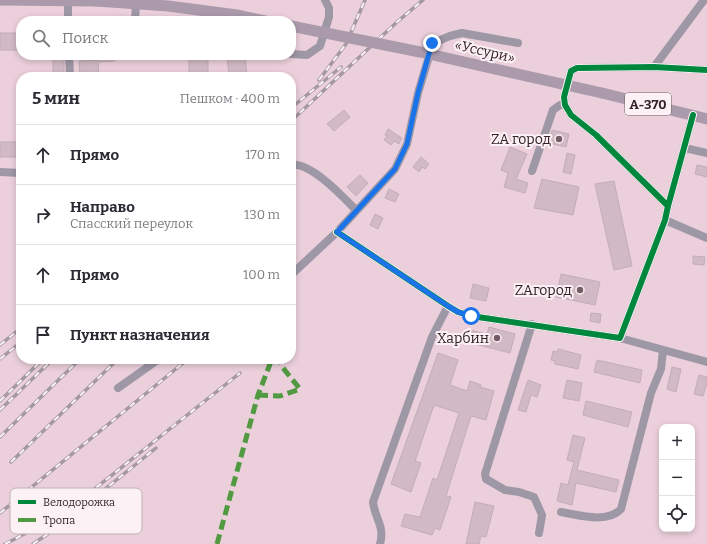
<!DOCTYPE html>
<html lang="ru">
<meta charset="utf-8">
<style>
:root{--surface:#fff;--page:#f2f2f3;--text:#2b2b33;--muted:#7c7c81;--line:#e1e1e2}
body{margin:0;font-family:Bitter,serif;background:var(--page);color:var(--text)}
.controls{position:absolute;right:12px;bottom:12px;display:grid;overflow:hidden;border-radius:8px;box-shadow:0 2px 6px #0003}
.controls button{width:36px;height:36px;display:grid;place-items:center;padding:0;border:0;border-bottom:1px solid var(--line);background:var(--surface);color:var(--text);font:20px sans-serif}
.stop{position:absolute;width:12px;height:12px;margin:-9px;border:3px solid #1a73e8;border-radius:50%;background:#fff}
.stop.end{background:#1a73e8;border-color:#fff;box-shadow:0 1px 4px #0008}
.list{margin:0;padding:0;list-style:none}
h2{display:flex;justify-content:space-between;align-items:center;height:52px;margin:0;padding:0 16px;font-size:17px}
h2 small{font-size:13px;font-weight:400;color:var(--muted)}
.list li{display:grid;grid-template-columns:26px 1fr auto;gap:12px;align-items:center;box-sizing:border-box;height:60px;padding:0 16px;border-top:1px solid var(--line)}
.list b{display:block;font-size:15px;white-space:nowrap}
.list p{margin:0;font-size:13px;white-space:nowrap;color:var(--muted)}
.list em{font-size:13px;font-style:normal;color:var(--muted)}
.icon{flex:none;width:22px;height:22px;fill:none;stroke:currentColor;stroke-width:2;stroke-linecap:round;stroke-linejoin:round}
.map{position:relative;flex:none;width:707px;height:544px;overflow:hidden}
.search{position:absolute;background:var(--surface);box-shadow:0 2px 6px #0003;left:16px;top:16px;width:280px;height:44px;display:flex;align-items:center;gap:10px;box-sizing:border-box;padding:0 14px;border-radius:16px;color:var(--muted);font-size:15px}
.panel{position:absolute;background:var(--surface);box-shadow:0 2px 6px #0003;left:16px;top:72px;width:280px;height:292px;border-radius:16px}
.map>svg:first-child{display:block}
.building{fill:#d1bac4;stroke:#c3adb7}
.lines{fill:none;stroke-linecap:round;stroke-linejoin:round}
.minor{stroke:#9e97a6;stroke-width:8}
.highway{stroke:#aa9aac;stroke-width:11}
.rail-casing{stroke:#a598a3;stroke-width:3.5}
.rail{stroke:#fcf1f5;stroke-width:2;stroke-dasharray:6;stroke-linecap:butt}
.highway-bridge{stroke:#aa9aac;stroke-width:11}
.quiet{stroke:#519a41;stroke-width:5;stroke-dasharray:10 5;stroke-linecap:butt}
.cycleway-casing{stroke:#fcf1f5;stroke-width:8}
.cycleway{stroke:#00873e;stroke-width:6}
.route{stroke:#1a73e8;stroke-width:5}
.poi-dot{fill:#745d67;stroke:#fcf1f5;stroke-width:1.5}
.labels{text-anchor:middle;stroke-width:4;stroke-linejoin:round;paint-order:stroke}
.shield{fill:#fcf1f5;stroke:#705f66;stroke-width:1}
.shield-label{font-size:13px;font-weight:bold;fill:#342029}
.street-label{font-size:14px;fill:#342029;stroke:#fcf1f5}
.poi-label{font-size:14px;fill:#342029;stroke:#fcf1f5;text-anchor:end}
.key{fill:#fcf1f5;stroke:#c0b2b8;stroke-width:1}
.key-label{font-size:11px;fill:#342029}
</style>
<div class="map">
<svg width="707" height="544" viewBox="0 0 707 544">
<rect width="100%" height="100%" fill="#ebcfdb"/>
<!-- building -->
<path class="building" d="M0,33H21V50H0Z
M99,55H115V61L99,62Z
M189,55H208V77H189Z
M227,55H245L247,77H229Z
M53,58H64V77H53Z
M98,60L99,77H80L79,61Z
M344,110L350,117L334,131L327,124Z
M388,129L402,138L399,144L394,141L391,145L384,140L387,136L385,135Z
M552,130L569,134L566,147L549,143Z
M0,142H21V157H0Z
M510,147L527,154L516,179L528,183L525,193L504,187L508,173L501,170Z
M567,153L575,155L571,174L563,172Z
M421,157L429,164L425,169L422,167L419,172L413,167Z
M697,165L707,167V177L695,174Z
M360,175L368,183L356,196L347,187Z
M542,179L579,187L573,215L534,208Z
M614,181L632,266L614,270L595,184Z
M389,189L399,194L395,202L385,198Z
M375,214L383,218L378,229L370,225Z
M693,256L705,257L704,265L693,264Z
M561,274L600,282L595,305L556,297Z
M473,284L489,288L486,301L470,298Z
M591,313L601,314L600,323L590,321Z
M489,327L515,334L510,353L467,342L470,330L487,334Z
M558,349L581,355L578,369L555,364V361L551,360L553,351L557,352Z
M438,353L458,360L450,385L467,391L470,381L481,385L480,387L494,391L486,420L471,416L446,496L451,497L440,530L435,528L432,535L401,526L405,514L420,517L433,478L437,480L459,413L434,405L415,461L421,463L411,492L391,484Z
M597,360L642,370L640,383L594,372Z
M672,367L681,369L676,392L667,389Z
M699,375L707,377V383L703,396L694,394Z
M528,380L541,385L537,397L531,395L526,412L518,410Z
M567,380L582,383L579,401L563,398Z
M586,401L632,412L628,427L583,415Z
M573,435L585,438L577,470L619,480L616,492L576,483L572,505L557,501L561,483L568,485L574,462L567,460Z
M475,502L494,506L486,537L481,536L479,544H466Z"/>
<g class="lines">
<!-- minor -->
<path class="minor" d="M68,21V1L69,0
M135,21L136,3
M291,54L307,55L320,46L329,17V8L325,0
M69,55L70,77
M654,67L704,0
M693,115L668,206L596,135L571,115L565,105L564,97L571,71L577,68L654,67L707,70
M685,148L707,153
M291,165C310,161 343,197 356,210
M532,171L553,110L560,105H565
M0,172L21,173
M665,220L707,238
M337,232L448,306L458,312L471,316L620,338L665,220L668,206
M291,275L337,232L395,169L407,144L418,93L433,43L450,36L462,33L518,43
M532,324L485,474L486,479L505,490L519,492L534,497L542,515L539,533
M620,338L707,362
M118,388L159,359
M561,512C579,515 607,524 621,509L651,393L661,369L663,350
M380,544C385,526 375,519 373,502L432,337L448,306"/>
<!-- highway -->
<path class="highway" d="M0,0L96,1
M602,93L707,119"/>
<!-- rail casing -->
<g class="rail-casing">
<path id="rail" d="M319,80L346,44L365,0
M291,108L341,67
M291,121L397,22L423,0
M0,345L21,328
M0,359L21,342
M0,401L43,359
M0,410L53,359
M0,437L80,359
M11,462L118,359
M0,513L188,359
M5,544L63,514L240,373
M33,544L58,527L156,448"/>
</g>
<!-- rail -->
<use href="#rail" class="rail"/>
<!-- highway-bridge -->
<path class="highway-bridge" d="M96,1L168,6L237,15L265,21
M291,26L420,52L602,93"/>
<!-- quiet -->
<path class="quiet" d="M258,395L280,396L300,389L283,368L279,359
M217,544L258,395L272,359"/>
<!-- cycleway casing -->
<g class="cycleway-casing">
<path id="cycleway" d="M693,115L668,206L596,135L571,115L565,105L564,97L571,71L577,68L654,67L707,70
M337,232L448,306L458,312L471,316L620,338L665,220L668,206"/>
</g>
<!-- cycleway -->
<use href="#cycleway" class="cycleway"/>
</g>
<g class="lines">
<!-- route -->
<path class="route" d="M432,43L418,93L407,144L395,169L337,232L448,306L458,312L471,316"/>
</g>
<!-- markers -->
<g class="poi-dot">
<circle cx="559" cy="139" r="4"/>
<circle cx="580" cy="290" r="4"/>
<circle cx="497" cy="338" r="4"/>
</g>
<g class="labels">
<!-- shield labels -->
<rect class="shield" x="625" y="93" width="46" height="22" rx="3"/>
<g class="shield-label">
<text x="648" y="109">А-370</text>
</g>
<!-- street labels -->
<g class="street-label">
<text transform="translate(485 51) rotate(13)" y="5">«Уссури»</text>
</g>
<!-- poi labels -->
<g class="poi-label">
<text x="551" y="144">ZA город</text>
<text x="572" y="295">ZAгород</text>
<text x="489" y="343">Харбин</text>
</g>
</g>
<!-- legend -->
<rect x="10" y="488" width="132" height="46" rx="6" class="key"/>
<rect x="18" y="500" width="18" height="4" fill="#00873e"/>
<rect x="18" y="518" width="18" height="4" fill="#519a41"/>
<g class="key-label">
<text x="43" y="506">Велодорожка</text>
<text x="43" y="524">Тропа</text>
</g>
</svg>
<div class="controls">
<button>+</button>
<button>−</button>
<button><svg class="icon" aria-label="locate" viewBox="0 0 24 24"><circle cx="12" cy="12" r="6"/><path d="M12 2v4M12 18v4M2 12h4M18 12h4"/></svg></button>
</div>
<div class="stop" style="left:471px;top:316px"></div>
<div class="stop end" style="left:432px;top:43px"></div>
<div class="search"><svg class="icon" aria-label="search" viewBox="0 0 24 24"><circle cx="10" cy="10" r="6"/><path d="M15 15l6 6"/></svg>Поиск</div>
<section class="panel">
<h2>5 мин<small>Пешком · 400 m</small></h2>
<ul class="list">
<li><svg class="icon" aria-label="ahead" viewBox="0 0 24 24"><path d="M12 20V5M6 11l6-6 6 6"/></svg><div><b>Прямо</b></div><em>170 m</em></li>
<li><svg class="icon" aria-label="right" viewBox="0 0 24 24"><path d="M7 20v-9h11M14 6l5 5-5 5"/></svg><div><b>Направо</b><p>Спасский переулок</p></div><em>130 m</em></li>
<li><svg class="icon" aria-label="ahead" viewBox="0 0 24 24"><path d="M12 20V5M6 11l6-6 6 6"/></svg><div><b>Прямо</b></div><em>100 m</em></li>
<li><svg class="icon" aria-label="arrive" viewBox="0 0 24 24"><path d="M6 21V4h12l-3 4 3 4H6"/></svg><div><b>Пункт назначения</b></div></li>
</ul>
</section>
</div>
